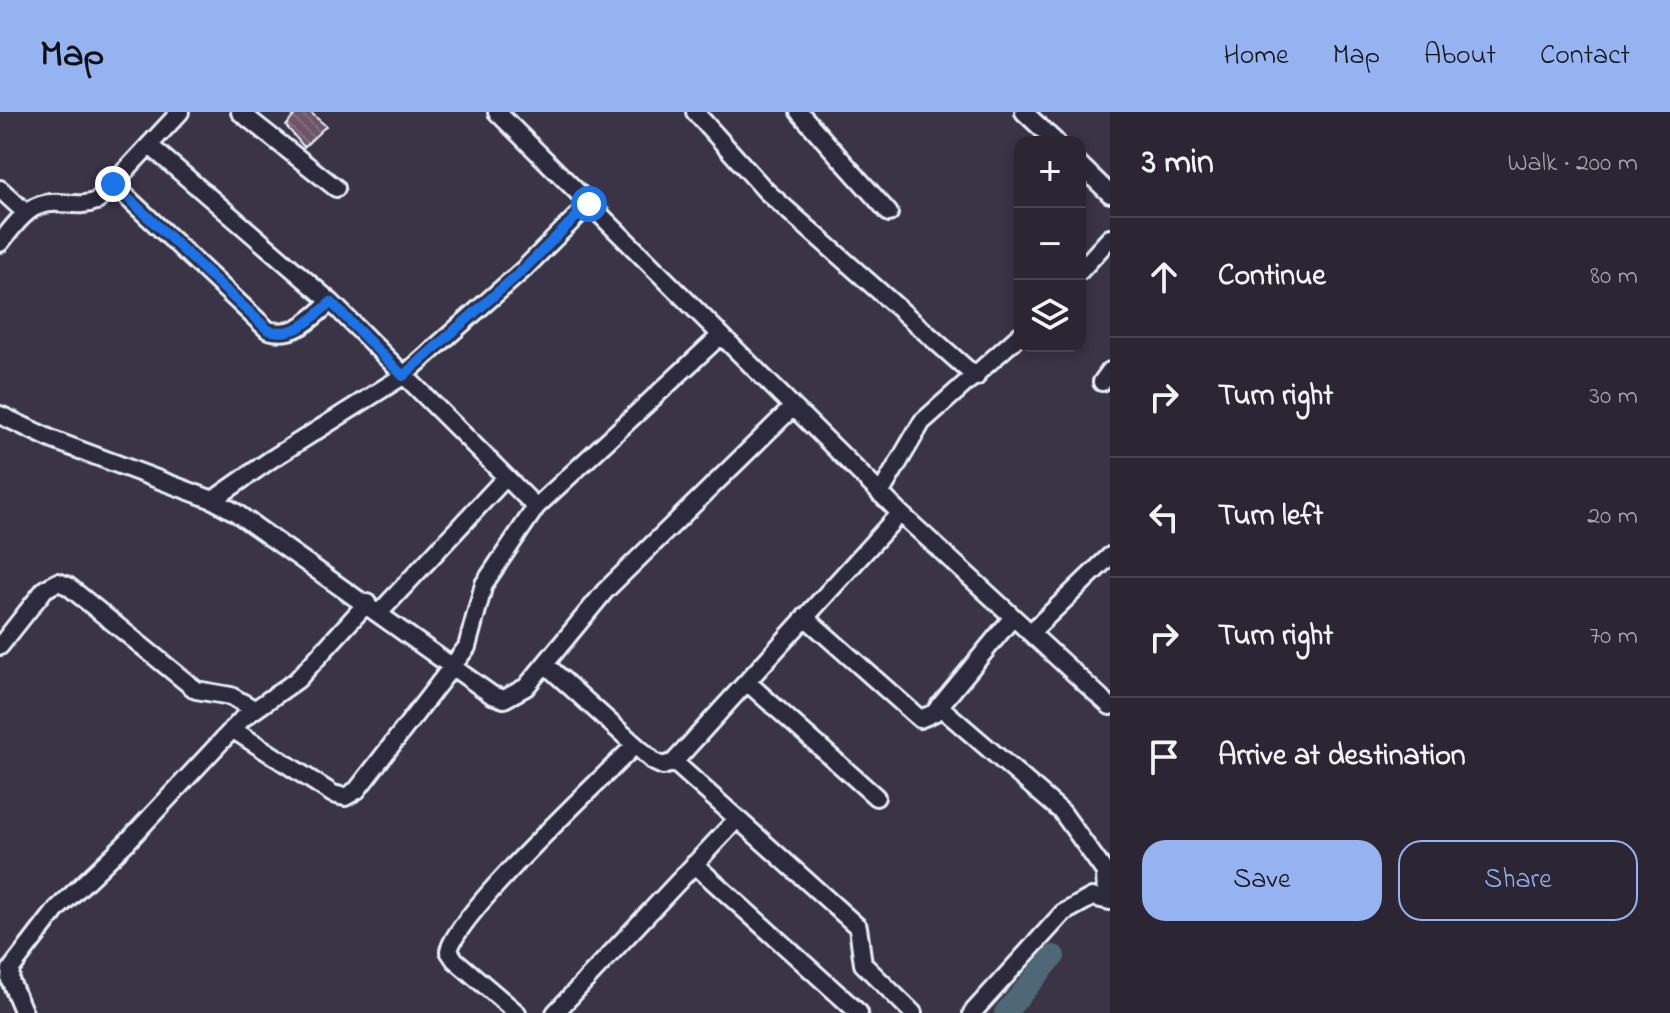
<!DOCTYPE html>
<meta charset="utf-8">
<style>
:root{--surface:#2c2634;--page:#383240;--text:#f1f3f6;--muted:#a6a5ac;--line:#48434f;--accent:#95b2f1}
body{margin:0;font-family:"Indie Flower",sans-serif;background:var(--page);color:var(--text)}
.controls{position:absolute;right:24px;top:24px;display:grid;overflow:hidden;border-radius:16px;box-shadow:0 4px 12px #0003}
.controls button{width:72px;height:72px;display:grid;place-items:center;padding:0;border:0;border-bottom:2px solid var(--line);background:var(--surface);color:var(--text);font:40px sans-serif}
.stop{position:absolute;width:24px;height:24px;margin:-18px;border:6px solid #1a73e8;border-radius:50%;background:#fff}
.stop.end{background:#1a73e8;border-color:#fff;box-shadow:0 2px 8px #0008}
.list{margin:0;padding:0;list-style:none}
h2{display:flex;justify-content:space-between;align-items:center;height:104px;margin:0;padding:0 32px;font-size:34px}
h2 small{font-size:26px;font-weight:400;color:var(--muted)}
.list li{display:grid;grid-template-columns:52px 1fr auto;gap:24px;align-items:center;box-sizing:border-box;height:120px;padding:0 32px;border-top:2px solid var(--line)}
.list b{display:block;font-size:30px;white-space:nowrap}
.list em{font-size:26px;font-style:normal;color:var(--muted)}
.actions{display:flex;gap:16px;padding:24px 32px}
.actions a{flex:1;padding:18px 0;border:2px solid var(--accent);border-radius:24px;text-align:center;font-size:28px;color:var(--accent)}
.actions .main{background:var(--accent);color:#111}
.icon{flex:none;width:44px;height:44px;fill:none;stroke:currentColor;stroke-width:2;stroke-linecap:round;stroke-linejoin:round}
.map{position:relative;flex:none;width:1110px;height:901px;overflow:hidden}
header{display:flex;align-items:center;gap:48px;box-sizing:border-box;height:112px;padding:0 40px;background:var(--accent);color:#111}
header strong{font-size:38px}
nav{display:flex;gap:44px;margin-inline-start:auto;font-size:28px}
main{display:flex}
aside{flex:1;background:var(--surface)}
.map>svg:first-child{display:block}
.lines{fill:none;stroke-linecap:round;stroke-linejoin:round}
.canal{stroke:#4f6878;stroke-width:22}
.building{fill:url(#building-back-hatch);stroke:#e8f1f8;stroke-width:2}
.minor-casing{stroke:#e8f1f8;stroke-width:22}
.minor{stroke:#2f2a3d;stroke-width:16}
.route{stroke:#1a73e8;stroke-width:10}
</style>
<header>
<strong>Map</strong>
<nav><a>Home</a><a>Map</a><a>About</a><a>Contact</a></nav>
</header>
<main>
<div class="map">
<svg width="1110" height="901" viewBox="0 0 1110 901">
<defs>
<pattern id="building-back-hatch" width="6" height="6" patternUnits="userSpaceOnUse" patternTransform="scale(2)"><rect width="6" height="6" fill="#6d5568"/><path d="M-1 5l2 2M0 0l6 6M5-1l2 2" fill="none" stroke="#826e7e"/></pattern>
</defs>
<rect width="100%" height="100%" fill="#3b3346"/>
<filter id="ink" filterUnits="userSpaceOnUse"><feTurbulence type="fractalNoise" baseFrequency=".0125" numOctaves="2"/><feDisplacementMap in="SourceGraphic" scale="16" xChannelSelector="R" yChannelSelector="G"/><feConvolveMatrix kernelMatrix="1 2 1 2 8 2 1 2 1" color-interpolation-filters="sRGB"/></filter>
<g filter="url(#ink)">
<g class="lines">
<!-- canal -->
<path class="canal" d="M1005,901L1054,844"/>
</g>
<!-- building -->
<path class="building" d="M297,0H310L326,14L304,35L286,14Z"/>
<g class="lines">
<!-- minor casing -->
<g class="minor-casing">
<path id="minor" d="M240,0L336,76
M497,0L900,401L1110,594
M695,0L766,79L976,265
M799,0L889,101
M1024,0L1056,30
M149,33L331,190L536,395
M1080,53L1110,82
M113,72L268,218C296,226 311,206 331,190
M0,77L25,100
M0,131C18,109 29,89 59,91C74,92 83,94 97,89L180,0
M1080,159L1110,126
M1102,270L1110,259
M0,303L53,328L213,388L235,400L492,583L504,587L526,575L605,479L793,295
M880,382L922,310L1020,223
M213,388L270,348L403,264L524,157L589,92
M380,500L506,365
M805,505L920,607L934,601L1013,505
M1030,521L1110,444
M0,534L45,477L58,470L68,474L196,578L231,584L254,597
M545,552L654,650L663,654L674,650L900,401
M747,570L876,685
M939,594L1062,700L1105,760L1106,786
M232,617L333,682L345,685L357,678L467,535L484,472L536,395L721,223
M674,650L858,815L863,852L913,901
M694,752L859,901
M24,901L10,868L11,857L57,797L128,729L243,606L297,568L367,491
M517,901L455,848L449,839C457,801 600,669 635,633
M555,901L737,707
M972,901L1063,801L1092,785L1110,789"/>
</g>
<!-- minor -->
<use href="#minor" class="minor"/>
</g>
</g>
<g class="lines" filter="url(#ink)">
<!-- route -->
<path class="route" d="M113,72L268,218C296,226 311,207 331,190L403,264L524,157L589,92"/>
</g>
</svg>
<div class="controls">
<button>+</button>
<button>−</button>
<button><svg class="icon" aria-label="layers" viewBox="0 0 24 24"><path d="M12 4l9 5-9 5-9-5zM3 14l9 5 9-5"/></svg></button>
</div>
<div class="stop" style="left:589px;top:92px"></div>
<div class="stop end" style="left:113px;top:72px"></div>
</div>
<aside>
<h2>3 min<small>Walk · 200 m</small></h2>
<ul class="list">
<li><svg class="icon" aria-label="ahead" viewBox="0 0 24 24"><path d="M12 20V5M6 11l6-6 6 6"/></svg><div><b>Continue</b></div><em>80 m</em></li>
<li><svg class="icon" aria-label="right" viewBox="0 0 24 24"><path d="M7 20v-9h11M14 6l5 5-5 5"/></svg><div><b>Turn right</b></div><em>30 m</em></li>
<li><svg class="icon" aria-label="left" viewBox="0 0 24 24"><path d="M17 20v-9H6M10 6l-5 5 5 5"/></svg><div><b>Turn left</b></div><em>20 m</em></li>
<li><svg class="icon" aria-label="right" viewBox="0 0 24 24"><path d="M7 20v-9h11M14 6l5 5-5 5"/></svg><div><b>Turn right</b></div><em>70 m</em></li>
<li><svg class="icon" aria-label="arrive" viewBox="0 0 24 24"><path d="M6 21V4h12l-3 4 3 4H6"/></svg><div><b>Arrive at destination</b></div></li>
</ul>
<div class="actions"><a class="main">Save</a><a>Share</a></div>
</aside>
</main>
